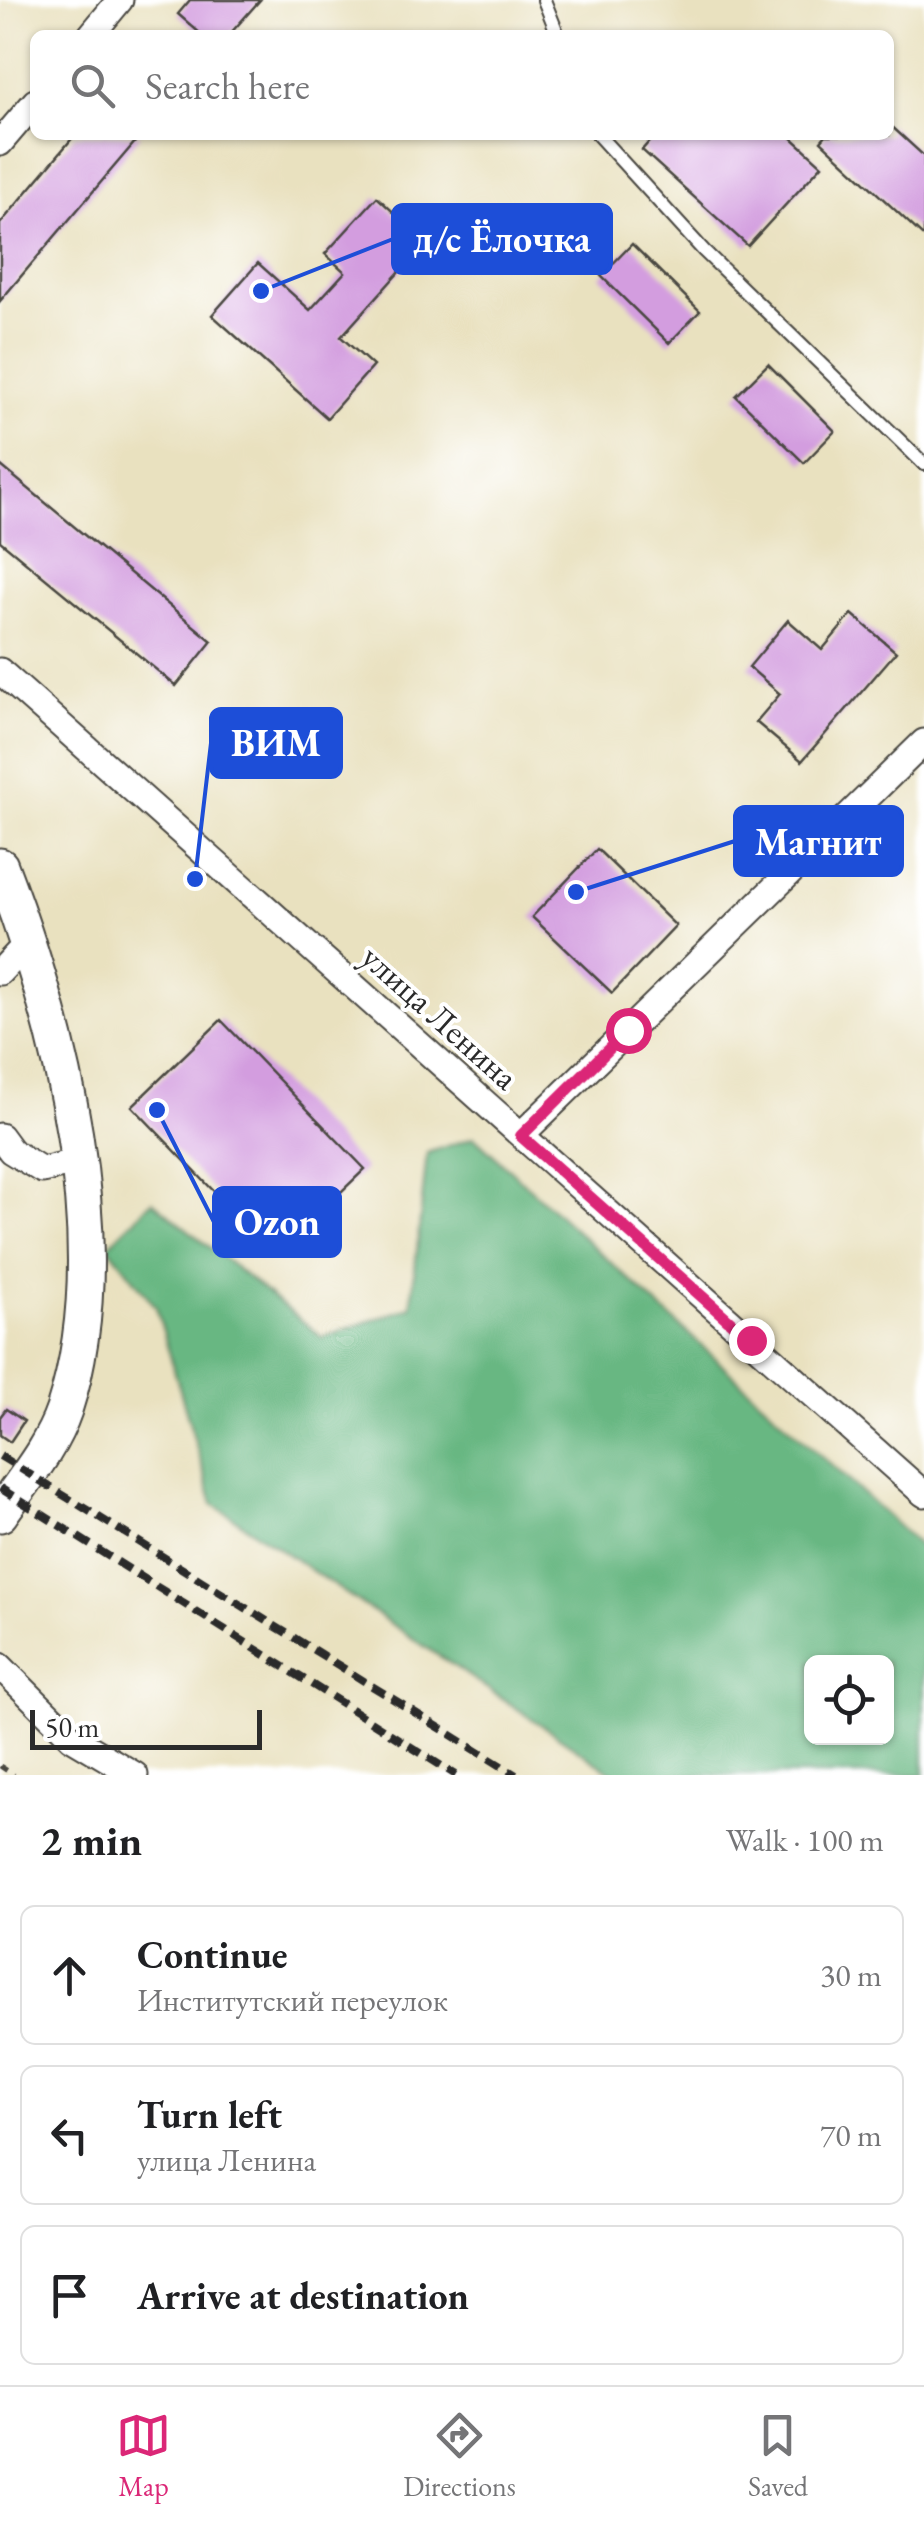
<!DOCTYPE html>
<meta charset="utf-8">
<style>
:root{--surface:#fff;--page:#f6f6f6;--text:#202124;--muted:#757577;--line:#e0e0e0;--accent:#db2777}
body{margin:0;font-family:"EB Garamond",serif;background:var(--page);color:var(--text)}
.controls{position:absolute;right:30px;bottom:30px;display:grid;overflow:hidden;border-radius:15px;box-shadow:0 2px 8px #0004}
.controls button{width:90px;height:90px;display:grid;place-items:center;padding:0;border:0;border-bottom:2px solid var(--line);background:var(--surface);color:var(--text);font:50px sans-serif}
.scale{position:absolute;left:30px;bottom:25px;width:232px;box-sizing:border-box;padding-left:10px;border:5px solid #2b2b2b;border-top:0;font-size:28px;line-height:35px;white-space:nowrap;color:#2b2b2b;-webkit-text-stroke:8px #fff;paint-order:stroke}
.stop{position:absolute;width:30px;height:30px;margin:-22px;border:8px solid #db2777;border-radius:50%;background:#fff}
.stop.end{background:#db2777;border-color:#fff;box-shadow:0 2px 10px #0008}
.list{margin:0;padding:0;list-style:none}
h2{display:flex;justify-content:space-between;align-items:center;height:130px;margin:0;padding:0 40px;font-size:42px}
h2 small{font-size:32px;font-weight:400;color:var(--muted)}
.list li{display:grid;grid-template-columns:65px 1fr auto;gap:30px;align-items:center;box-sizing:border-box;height:140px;margin:0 20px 20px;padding:0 20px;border:2px solid var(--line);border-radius:15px}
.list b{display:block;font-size:38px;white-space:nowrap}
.list p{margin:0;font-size:32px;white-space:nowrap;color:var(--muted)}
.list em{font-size:32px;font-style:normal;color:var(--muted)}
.icon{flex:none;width:55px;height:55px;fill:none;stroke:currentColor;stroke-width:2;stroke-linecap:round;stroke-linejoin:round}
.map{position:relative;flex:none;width:924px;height:1775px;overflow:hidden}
.search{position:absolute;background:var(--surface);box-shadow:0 2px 8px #0004;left:30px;right:30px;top:30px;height:110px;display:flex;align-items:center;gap:25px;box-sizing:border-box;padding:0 35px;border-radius:15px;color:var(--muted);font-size:38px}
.sheet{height:610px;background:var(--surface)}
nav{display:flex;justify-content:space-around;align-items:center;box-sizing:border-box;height:140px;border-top:2px solid var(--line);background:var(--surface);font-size:28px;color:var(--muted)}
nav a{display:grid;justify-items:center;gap:5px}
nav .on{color:var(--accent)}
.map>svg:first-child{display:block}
.forest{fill:#67b782;stroke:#497156;stroke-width:2.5;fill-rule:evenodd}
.building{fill:#d39ddf}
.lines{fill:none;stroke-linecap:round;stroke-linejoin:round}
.lane-casing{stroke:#484641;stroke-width:16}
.street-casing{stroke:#484641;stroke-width:29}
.secondary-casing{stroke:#484641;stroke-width:39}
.path{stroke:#484641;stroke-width:5;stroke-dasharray:8 8;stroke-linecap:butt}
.lane{stroke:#fff;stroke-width:12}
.street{stroke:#fff;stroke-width:25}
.secondary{stroke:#fff;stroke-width:35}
.rail{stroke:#2b2b2b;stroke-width:8;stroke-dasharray:15 8;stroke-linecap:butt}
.route{stroke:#db2777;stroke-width:12}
.labels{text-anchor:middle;stroke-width:8;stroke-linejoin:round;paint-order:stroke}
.street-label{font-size:35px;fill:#2b2b2b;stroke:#fff}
.leader{fill:none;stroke:#1d4ed8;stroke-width:4}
.callout-dot{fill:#1d4ed8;stroke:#fff;stroke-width:4}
.callout{fill:#1d4ed8;stroke:#1d4ed8;stroke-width:4}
.callout-label{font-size:38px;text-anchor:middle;font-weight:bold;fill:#fff}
</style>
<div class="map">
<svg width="924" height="1775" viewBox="0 0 924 1775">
<rect width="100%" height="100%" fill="#fff"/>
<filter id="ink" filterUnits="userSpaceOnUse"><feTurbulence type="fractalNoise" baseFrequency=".01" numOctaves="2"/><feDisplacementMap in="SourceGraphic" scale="20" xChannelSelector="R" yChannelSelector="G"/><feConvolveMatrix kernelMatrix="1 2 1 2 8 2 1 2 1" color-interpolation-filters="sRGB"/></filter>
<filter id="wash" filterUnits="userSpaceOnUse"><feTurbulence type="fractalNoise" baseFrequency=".0048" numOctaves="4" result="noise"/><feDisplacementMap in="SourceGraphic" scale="40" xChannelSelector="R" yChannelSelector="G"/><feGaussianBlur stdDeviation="2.25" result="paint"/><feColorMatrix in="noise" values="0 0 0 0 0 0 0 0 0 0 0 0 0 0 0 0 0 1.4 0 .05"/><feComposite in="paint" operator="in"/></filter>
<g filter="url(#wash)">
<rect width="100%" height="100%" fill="#e9e1bf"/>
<!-- forest -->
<path class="forest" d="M474,1137L924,1550V1775H616L213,1504L156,1307L108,1246L152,1201L322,1337L411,1307L427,1153ZM812,1662H886V1738H812Z"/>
<g id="blocks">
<!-- building -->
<path class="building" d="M190,0H260L229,35H202L178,14Z
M889,124L924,156V237L821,141L826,135H889Z
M75,135H141L0,301V224Z
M655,135H789L822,165L748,246L642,150Z
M377,197L426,242L341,337L373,366L327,418L212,315L258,263L310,310L345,272L325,254Z
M632,244L700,311L669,343L601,276Z
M768,364L835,431L804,463L736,396Z
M0,465L212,641L176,686L0,541Z
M852,614L896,652L802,761L756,722L780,694L749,667L788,620L822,650Z
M597,849L676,926L612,993L532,917Z
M221,1020L365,1169L295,1236L277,1218L257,1236L132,1106Z
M6,1409L24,1421L10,1442L0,1435V1417Z"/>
</g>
</g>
<g filter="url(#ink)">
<use href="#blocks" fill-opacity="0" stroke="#484641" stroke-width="2.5"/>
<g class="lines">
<!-- lane casing -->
<g class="lane-casing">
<path id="lane" d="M544,0L558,35
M598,135L704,251L924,464"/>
</g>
<!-- street casing -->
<g class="street-casing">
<path id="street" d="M91,35L120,0
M0,143L35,102
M0,671L924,1494
M0,972L29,941
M521,1135L924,742
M0,1136L11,1151L42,1170L79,1161
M0,1666L71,1737L135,1775"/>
</g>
<!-- secondary casing -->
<g class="secondary-casing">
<path id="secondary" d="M0,866C60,1023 118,1244 64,1410C51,1448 23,1481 0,1514"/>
</g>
<!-- path -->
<path class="path" d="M0,1766L14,1775"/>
<!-- lane -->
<use href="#lane" class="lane"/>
<!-- street -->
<use href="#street" class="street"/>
<!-- secondary -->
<use href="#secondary" class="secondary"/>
<!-- rail -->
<path class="rail" d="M0,1456L516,1775
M0,1488L456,1775"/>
</g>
</g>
<g class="lines" filter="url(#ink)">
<!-- route -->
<path class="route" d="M628,1030L521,1136L751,1340"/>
</g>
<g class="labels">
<!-- street labels -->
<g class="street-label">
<text transform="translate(440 1017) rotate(42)" y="12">улица Ленина</text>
</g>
</g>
<!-- callouts -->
<path class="leader" d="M261 291L393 239M195 879L211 743M576 892L735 841M157 1110L214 1222"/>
<g class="callout-dot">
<circle cx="261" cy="291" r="10"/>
<circle cx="195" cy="879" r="10"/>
<circle cx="576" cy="892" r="10"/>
<circle cx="157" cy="1110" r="10"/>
</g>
<g class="callout">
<rect x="393" y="205" width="218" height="68" rx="10"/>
<rect x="211" y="709" width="130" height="68" rx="10"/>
<rect x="735" y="807" width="167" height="68" rx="10"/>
<rect x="214" y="1188" width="126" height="68" rx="10"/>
</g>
<g class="callout-label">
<text x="502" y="252">д/с Ёлочка</text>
<text x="276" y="756">ВИМ</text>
<text x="818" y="855">Магнит</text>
<text x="277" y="1235">Ozon</text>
</g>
</svg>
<div class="controls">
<button><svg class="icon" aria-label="locate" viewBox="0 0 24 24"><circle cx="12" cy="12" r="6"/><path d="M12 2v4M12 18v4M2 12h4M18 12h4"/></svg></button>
</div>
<div class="scale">50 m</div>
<div class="stop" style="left:628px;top:1030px"></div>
<div class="stop end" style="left:751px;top:1340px"></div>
<div class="search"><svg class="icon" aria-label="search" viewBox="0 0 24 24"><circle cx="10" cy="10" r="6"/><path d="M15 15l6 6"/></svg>Search here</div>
</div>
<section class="sheet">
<h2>2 min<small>Walk · 100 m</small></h2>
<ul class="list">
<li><svg class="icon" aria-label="ahead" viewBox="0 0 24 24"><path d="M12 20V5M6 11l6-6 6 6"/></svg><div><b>Continue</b><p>Институтский переулок</p></div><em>30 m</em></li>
<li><svg class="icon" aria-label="left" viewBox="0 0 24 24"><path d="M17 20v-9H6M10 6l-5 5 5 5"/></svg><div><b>Turn left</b><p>улица Ленина</p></div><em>70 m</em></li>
<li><svg class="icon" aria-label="arrive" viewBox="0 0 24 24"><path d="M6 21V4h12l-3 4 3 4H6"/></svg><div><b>Arrive at destination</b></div></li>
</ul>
</section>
<nav>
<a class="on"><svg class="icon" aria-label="map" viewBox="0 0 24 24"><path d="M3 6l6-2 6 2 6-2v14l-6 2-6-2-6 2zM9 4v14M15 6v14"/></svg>Map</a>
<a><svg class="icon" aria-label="directions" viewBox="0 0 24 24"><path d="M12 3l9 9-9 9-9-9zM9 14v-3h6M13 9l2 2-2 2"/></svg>Directions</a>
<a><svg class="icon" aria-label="saved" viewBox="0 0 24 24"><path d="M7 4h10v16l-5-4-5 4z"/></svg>Saved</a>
</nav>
